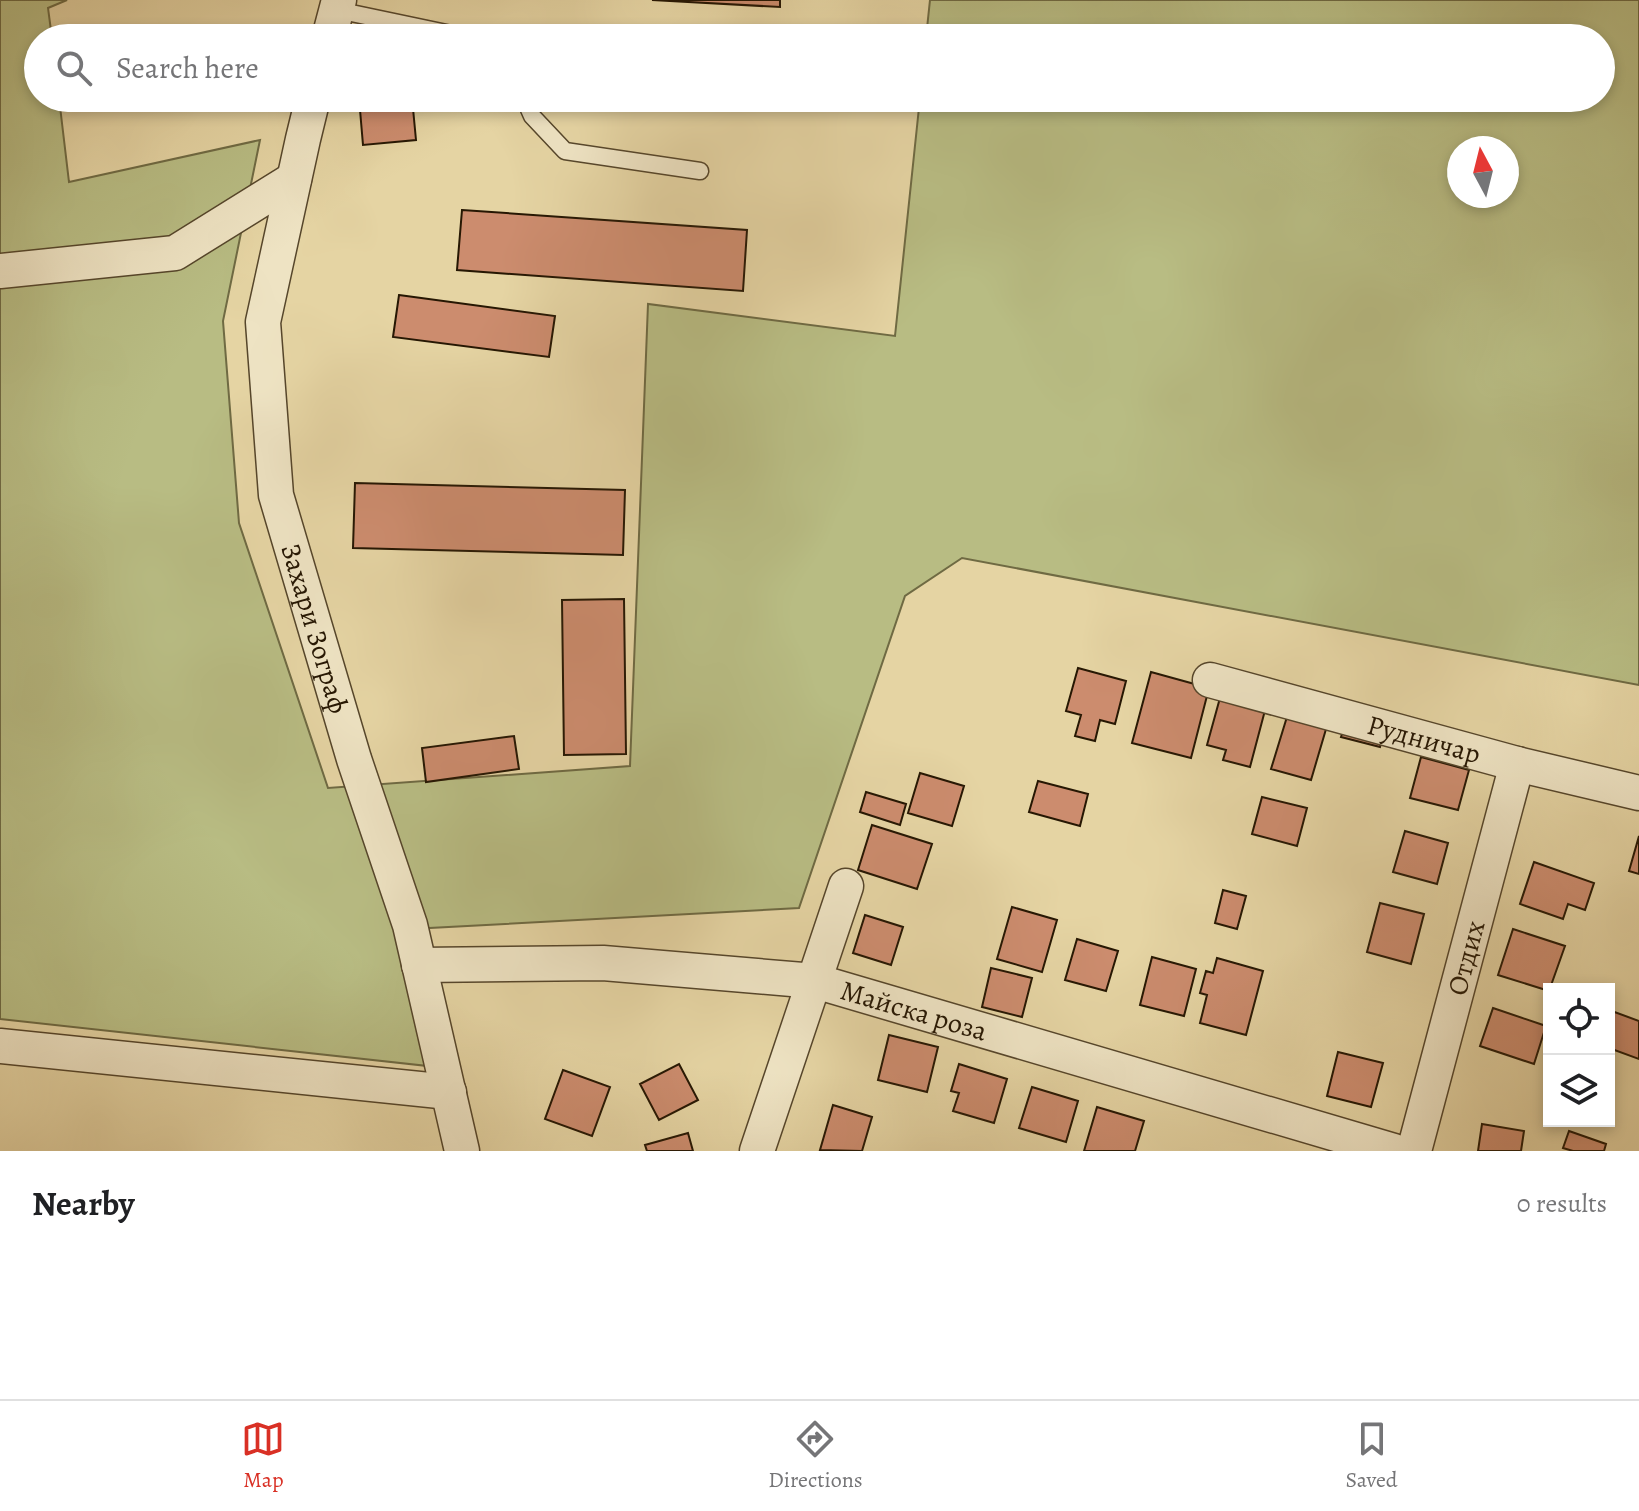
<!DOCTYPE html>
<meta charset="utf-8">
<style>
:root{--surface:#fff;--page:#f6f6f6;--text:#202124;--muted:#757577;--line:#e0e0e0;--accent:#d93025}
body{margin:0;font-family:Alegreya,serif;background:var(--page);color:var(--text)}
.controls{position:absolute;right:24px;bottom:24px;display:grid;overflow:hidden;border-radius:0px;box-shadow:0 4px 12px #0003}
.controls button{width:72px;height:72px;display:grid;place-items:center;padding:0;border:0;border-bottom:2px solid var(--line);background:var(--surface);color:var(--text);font:40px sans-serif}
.compass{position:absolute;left:1447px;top:136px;width:72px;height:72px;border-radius:50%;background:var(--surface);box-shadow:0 4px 12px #0003;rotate:353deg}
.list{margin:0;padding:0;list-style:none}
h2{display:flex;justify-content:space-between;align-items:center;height:104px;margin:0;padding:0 32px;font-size:34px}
h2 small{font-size:26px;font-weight:400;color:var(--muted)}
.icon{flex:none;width:44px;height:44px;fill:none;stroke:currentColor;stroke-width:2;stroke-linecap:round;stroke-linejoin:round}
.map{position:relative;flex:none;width:1639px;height:1151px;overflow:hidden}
.search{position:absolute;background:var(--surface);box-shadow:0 4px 12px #0003;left:24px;right:24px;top:24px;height:88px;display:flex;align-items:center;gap:20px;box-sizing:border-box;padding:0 28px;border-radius:44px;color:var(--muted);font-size:30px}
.sheet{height:248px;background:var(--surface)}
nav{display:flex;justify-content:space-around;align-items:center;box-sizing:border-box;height:112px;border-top:2px solid var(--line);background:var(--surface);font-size:22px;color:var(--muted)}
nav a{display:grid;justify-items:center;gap:4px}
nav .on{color:var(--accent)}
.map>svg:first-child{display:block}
.green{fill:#b8bc83;stroke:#6f6a43;stroke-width:2;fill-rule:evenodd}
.building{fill:#cc8c6e;stroke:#261703;stroke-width:2}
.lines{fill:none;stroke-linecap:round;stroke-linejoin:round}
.service-casing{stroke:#56462b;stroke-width:19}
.minor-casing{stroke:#56462b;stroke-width:37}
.service{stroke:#eee3c3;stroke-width:16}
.minor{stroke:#eee3c3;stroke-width:34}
.labels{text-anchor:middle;stroke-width:6;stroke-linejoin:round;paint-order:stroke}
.street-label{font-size:28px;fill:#261703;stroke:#eee3c3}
</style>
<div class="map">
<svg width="1639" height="1151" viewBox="0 0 1639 1151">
<rect width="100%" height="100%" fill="#e5d4a3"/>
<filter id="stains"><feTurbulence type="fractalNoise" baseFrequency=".0025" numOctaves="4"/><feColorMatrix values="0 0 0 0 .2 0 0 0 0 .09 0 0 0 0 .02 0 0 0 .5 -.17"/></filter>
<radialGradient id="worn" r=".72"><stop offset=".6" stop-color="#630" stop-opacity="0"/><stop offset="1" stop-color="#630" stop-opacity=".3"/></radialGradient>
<!-- green -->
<path class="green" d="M0,0H67L48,8L52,38H38V98H59L69,182L260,140L223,321L239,523L328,788L630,766L648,304L895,336L920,98H1601V38H926L930,0H1639V685L962,558L905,596L799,908L411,929L428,1066L0,1019ZM1459,148H1507V196H1459Z"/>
<!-- building -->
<path class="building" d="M652,0H780V7Z
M359,98H412L416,140L363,145Z
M462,210L747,230L743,291L457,270Z
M399,295L555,316L549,357L393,337Z
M355,483L625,490L623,555L353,548Z
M624,599L626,754L564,755L562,600Z
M1078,668L1126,681L1115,724L1100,720L1095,741L1075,736L1081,715L1066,711Z
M1151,672L1209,688L1191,758L1132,743Z
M1223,687L1268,699L1250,767L1223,760L1226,750L1207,745Z
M1290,707L1329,719L1311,780L1271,769Z
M1345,725L1383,736L1380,747L1341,737Z
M514,736L519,769L426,782L422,748Z
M1421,757L1469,770L1458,810L1410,798Z
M920,773L964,786L952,826L908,813Z
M1038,781L1088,794L1080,826L1029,812Z
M866,792L906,804L900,825L860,812Z
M1262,797L1307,808L1297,846L1252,834Z
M872,825L932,844L917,889L858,870Z
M1405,831L1448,843L1437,884L1393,872Z
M1639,836V874L1629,871Z
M1534,862L1594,883L1585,910L1568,904L1563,919L1520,904Z
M1223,890L1246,896L1237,929L1215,923Z
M1380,903L1424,914L1411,964L1367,952Z
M1012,907L1057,920L1042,972L997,959Z
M865,915L903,927L891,965L853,953Z
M1513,929L1565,946L1549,991L1498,975Z
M1077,939L1118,951L1106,991L1065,980Z
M1152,957L1196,969L1184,1016L1140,1005Z
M1217,958L1263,971L1246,1035L1200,1023L1207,995L1200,993L1206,971L1213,973Z
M991,968L1032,978L1022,1017L982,1007Z
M1493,1008L1546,1026L1534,1064L1480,1046Z
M1609,1010L1639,1021V1059L1609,1048Z
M889,1035L938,1047L927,1092L878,1080Z
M1338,1052L1383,1063L1371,1107L1327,1096Z
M679,1064L698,1100L659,1120L640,1084Z
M959,1064L1007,1079L994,1123L953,1111L959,1093L951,1091Z
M563,1070L610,1087L592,1136L545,1119Z
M1032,1087L1078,1101L1066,1142L1019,1128Z
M833,1105L872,1117L862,1151L820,1150Z
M1097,1107L1144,1121L1135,1151H1084Z
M1482,1124L1524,1131L1521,1151H1478Z
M1569,1131L1606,1144L1604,1151H1573L1563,1148Z
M688,1133L693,1151H647L645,1145Z"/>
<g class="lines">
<!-- service casing -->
<g class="service-casing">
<path id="service" d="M337,10L456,35L460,38
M524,98L532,116L565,151L700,171"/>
</g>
<!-- minor casing -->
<g class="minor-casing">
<g id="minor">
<path d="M329,38L339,0"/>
<path id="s1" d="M313,98L303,139L263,322L276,495L354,759L410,925L462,1151"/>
<path d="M0,271L175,253L294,179"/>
<path id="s2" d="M1210,680L1517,764L1639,793"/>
<path id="s3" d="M419,965L603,963L815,981L1394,1151"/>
<path d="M0,1046L449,1092"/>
<path d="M757,1151L846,886"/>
<path id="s4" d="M1414,1151L1517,764"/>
</g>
</g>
<!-- service -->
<use href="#service" class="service"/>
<!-- minor -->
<use href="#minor" class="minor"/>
</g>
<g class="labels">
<!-- street labels -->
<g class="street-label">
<text dy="10" stroke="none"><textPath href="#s1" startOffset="542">Захари Зограф</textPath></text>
<text dy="10" stroke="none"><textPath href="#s2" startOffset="222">Рудничар</textPath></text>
<text dy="10" stroke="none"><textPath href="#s4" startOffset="200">Отдих</textPath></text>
<text dy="10" stroke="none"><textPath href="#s3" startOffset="500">Майска роза</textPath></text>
</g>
</g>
<rect width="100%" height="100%" filter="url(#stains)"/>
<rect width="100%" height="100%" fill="url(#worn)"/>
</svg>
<div class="controls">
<button><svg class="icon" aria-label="locate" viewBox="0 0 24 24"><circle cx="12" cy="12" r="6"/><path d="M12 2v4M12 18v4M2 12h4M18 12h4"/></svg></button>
<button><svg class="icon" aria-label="layers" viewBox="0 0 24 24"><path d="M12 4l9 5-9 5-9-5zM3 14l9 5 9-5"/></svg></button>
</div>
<svg class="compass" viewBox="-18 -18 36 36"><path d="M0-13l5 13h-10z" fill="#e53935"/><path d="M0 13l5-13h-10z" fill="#757577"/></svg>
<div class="search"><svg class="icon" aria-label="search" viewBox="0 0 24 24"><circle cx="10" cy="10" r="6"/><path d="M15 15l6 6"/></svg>Search here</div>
</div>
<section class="sheet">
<h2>Nearby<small>0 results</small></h2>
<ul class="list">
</ul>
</section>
<nav>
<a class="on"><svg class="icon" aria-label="map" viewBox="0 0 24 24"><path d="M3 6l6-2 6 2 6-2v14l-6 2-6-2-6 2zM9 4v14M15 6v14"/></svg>Map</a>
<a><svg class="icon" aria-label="directions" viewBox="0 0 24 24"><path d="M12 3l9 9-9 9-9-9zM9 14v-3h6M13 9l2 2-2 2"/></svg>Directions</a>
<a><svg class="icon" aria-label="saved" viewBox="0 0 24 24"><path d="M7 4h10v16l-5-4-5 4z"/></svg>Saved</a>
</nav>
